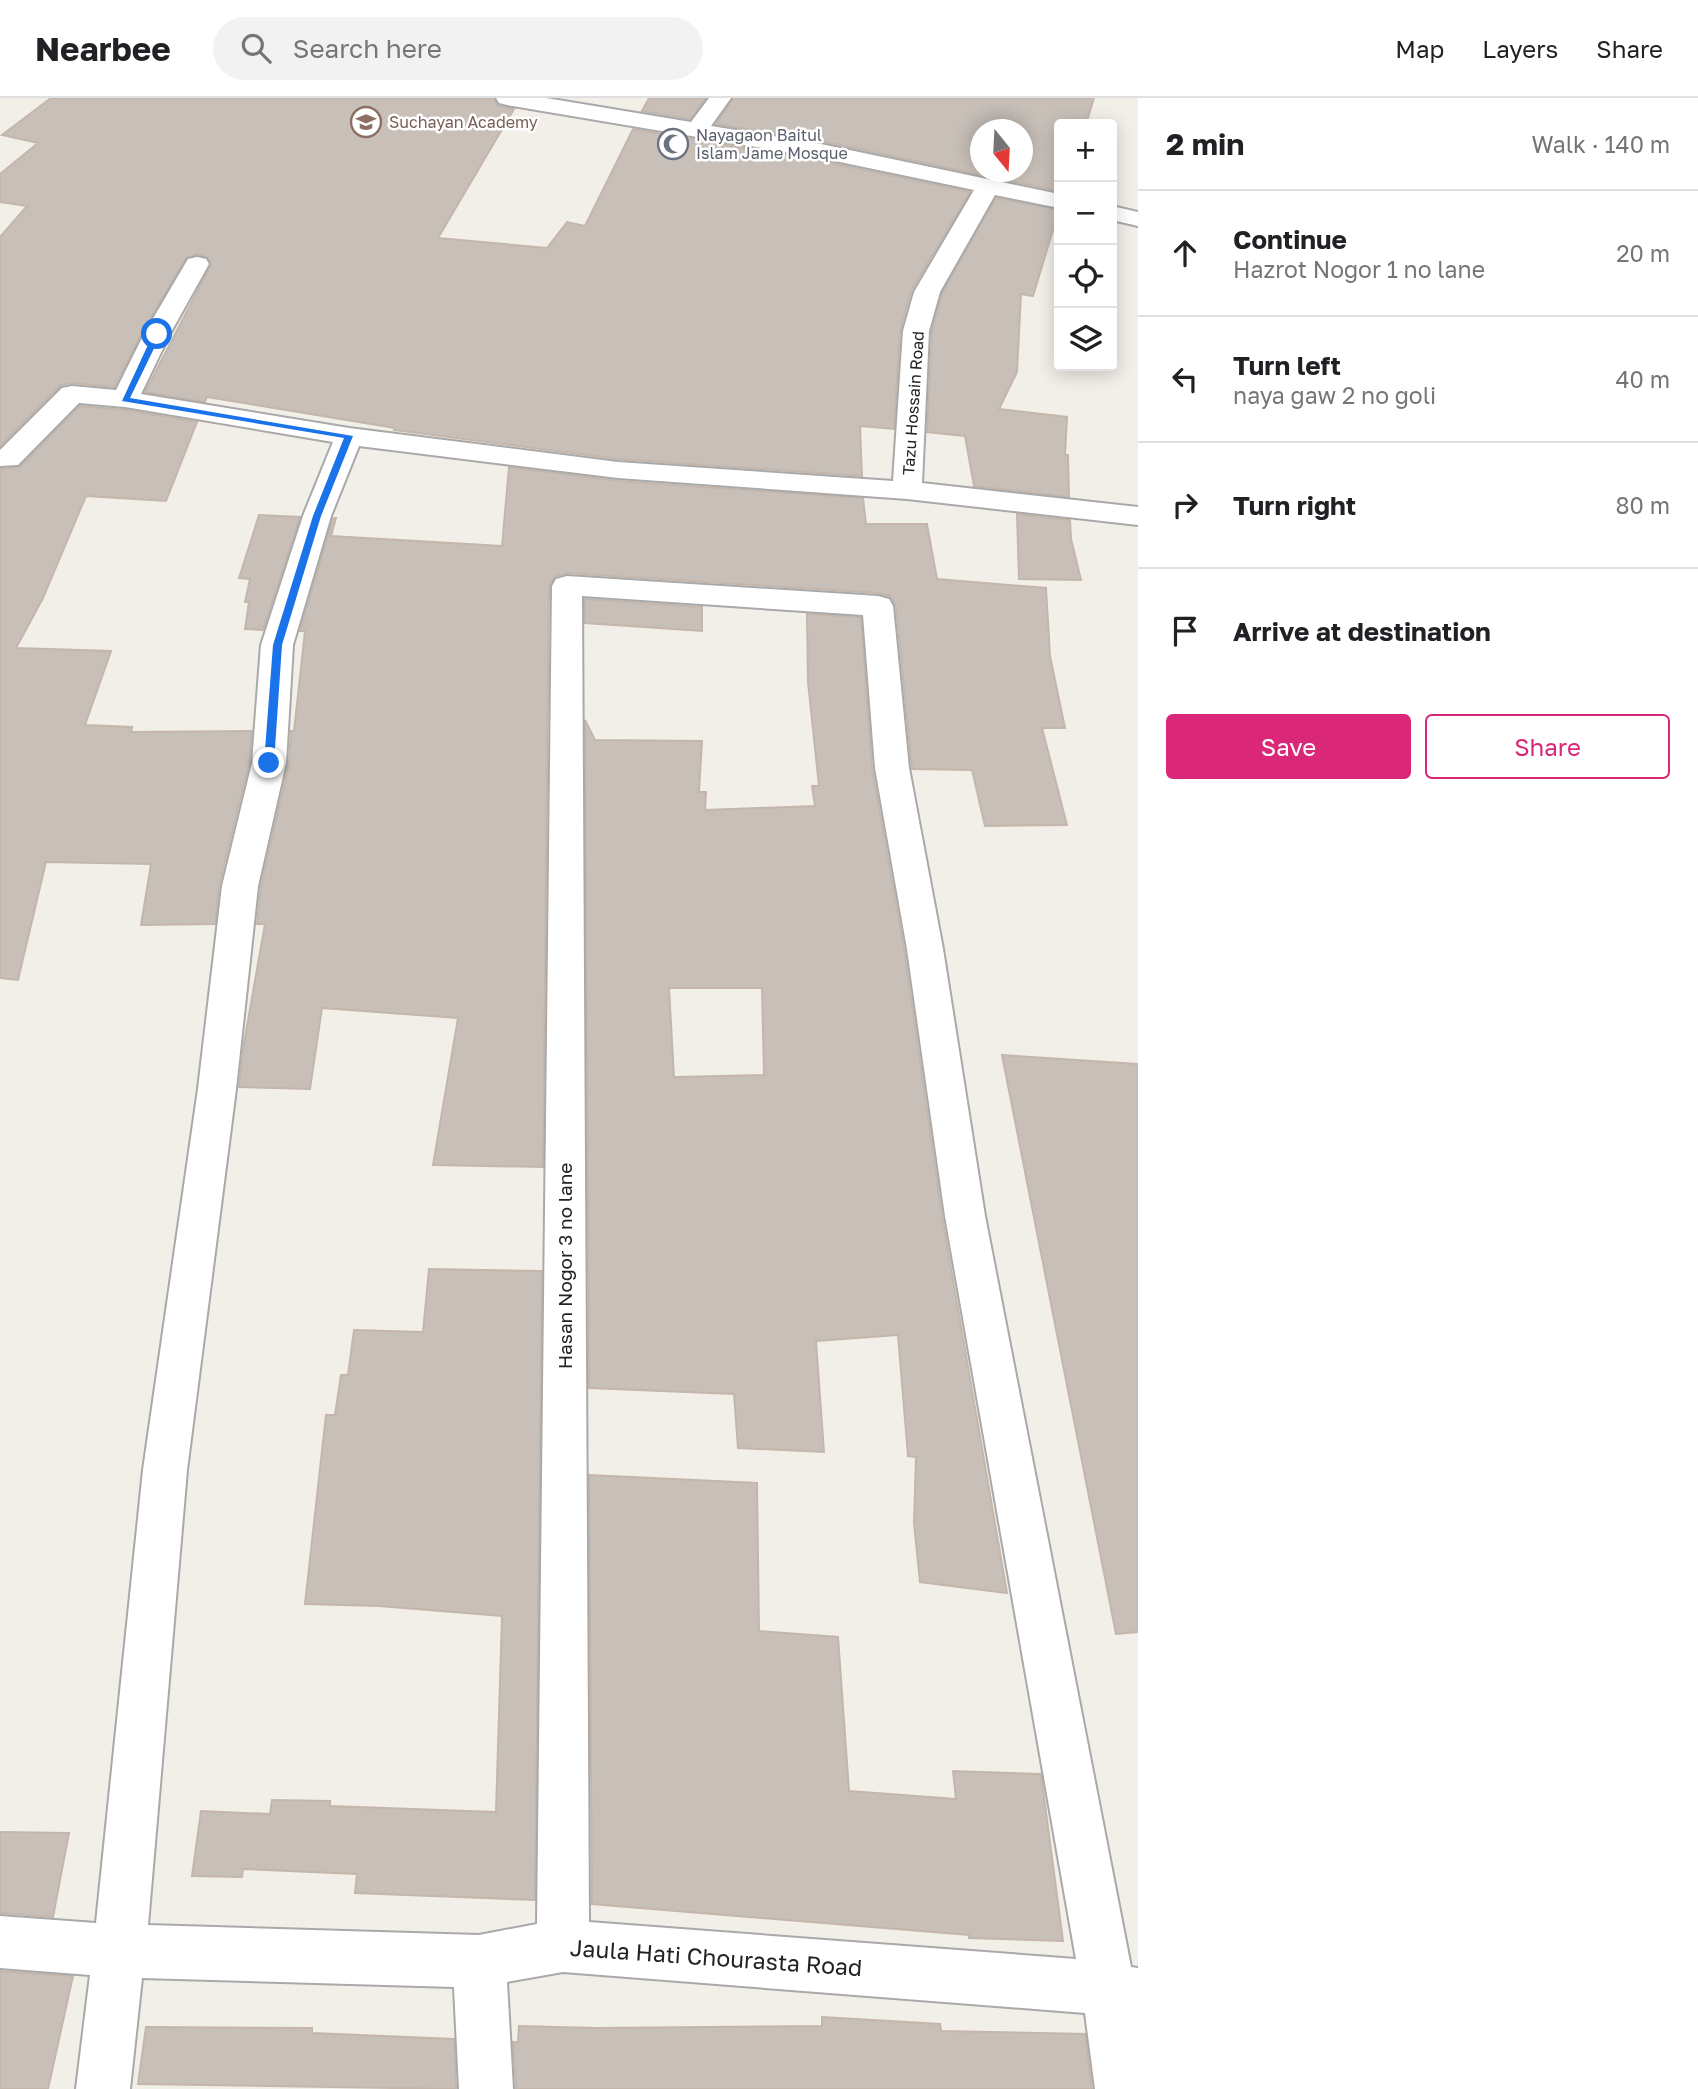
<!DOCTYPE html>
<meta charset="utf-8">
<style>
:root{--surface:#fff;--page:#f2f2f2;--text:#202124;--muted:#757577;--line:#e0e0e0;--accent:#db2777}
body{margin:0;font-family:"Golos Text",sans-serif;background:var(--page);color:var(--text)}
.controls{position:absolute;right:21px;top:21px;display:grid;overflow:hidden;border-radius:7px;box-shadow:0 4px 18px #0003}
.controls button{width:63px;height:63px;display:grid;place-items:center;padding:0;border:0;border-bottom:2px solid var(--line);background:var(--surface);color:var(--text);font:35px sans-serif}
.compass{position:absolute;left:970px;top:21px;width:63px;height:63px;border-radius:50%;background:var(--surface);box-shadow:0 4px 18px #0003;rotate:162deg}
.stop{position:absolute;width:21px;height:21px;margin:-16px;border:5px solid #1a73e8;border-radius:50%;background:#fff}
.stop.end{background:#1a73e8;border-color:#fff;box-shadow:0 2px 7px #0008}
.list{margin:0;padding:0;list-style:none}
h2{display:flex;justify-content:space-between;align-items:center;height:91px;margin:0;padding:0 28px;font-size:30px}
h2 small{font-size:23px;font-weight:400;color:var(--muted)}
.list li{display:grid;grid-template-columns:46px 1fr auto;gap:21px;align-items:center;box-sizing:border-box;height:126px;padding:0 28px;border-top:2px solid var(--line)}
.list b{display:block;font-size:26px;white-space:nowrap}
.list p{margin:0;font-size:23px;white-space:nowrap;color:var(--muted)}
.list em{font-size:23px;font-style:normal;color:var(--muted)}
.actions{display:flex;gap:14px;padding:21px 28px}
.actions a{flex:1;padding:16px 0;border:2px solid var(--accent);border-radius:7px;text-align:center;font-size:24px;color:var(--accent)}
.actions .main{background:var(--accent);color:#fff}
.icon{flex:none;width:38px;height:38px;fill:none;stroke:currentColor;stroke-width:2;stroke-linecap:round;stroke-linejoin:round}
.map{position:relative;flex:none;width:1138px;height:1991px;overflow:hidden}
header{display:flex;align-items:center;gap:42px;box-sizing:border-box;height:98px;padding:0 35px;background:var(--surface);border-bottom:2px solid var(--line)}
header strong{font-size:33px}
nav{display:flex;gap:38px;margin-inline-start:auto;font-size:24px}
.search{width:490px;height:63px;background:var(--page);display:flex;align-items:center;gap:18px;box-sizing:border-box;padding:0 24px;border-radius:38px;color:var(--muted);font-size:26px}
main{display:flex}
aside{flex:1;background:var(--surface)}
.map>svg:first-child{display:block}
.building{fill:#c7bfb8;stroke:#c4b6ab;stroke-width:2;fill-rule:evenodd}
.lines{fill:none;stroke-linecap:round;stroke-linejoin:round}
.minor-casing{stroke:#a9a9a9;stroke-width:4}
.minor{fill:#fff;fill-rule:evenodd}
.route{fill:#1a73e8}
.labels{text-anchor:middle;stroke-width:5;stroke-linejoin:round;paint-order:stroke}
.far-education-label{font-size:16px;fill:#785e54;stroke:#fff;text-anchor:start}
.far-worship-label{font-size:16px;fill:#5b616d;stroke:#fff;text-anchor:start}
.far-street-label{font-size:16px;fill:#222;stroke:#fff}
.street-label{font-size:19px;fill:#222;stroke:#fff}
.near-street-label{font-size:23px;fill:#222;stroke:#fff}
</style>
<header>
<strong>Nearbee</strong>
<div class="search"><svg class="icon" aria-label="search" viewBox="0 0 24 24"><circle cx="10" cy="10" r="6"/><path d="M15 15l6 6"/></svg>Search here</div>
<nav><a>Map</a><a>Layers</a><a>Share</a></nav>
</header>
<main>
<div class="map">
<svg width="1138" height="1991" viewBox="0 0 1138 1991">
<rect width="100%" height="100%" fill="#f2efe9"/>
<!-- building -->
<path class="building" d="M51,0H494L498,8L514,11L438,140L547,150L567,124L585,128L633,31L816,62L970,94L911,193L900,233L894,331L860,328L862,378L618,361L394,332L395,330L207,299L205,304L145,294L211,167L208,160L198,156L186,160L142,235L114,289L72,285L61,287L0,348V139L27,108L0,104V76L38,45L2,37Z
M649,0H706L690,21L642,13Z
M734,0H1094L1086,26H1059V93L816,42L716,26ZM981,32H1023V74H981Z
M996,100L1059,112L1033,198L1021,196L1017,274L999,311L1067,319L1065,357H1068L1069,399L974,388L965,338L927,334L932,233L942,195Z
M80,308L125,312L197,324L166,403L86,398L43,500L16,550L111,553L85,627L132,629L131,634L252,633L249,665L219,787L215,826L141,827L151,766L46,764L18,882L0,880V371L20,369Z
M509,369L618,383L863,400L866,426H927L937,481L1046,490L1050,558L1065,630H1042L1067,727L985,728L972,672L912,671L896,508L890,498L878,495L567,475L555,478L549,488L543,1069L433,1067L458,920L322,910L310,991L239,989L244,945L265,826H257L261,788L289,665L291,633H294L305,533H300L333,420H336L331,438L502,448Z
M1017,416L1070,422L1071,441L1081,482L1019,481Z
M259,417L300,419L263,532L245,531L249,504H245L250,481L239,480Z
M585,501L702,509V533L585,525Z
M807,516L861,519L872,670L904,851L942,1118L1007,1495L920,1484L914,1425L916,1359L908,1358L898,1237L816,1243L824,1354L738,1350L734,1296L589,1290L585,622L595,642L702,643L699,694H706L705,712L815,708L812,688H819L808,584ZM669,890H762L764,977L674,979Z
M1002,957L1138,966V1534L1116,1536Z
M429,1171L542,1173L535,1802L355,1795L357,1776L243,1771L242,1779L192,1778L201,1713L270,1716L272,1702L330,1703V1708L496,1714L502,1518L379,1508L305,1506L326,1317H335L341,1277H348L354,1232L423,1234Z
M589,1377L757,1385L759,1533L838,1539L849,1693L956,1701L953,1673L1041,1676L1063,1843L969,1840V1837L592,1806Z
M0,1734L69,1735L53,1819L0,1815Z
M0,1873L73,1878L48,1991H0Z
M822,1919L940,1926L941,1933L1085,1936L1092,1991H516L513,1944H518L519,1928L596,1930L822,1928Z
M146,1929L312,1930V1935L454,1941L456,1991L138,1986Z"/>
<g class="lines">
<!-- minor casing -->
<g class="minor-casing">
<path id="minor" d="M496,0H546L691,24L709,0H731L711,28L816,45L1059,96V110L995,97L940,194L929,233L922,385L1138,409V427L907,401L618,380L359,348L331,418L293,547L286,665L258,788L236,991L187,1372L148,1827L479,1837L537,1826L552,488L556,481L567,478L878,498L889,501L893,508L909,670L943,851L985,1118L1131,1869L1138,1870V1991H1095L1085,1915L563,1874L507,1884L513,1991H459L454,1889L142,1880L130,1991H76L90,1877L0,1870V1818L96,1825L143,1372L198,991L222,788L252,665L261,547L303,418L333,344L125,309L79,305L18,367L0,368V352L62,290L72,288L116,292L144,236L185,166L188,161L197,159L206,161L209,166L170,236L141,296L349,330L618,364L893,383L903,233L914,194L974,92L816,59L507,7L499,5ZM582,498L863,517L875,670L907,851L945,1118L1076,1861L589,1824Z
M1112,108L1138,114V128L1112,122Z"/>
</g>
<!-- minor -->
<use href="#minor" class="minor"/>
</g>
<!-- route -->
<path class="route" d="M157,234L161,236L130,300L353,338L321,418L282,547L274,665L269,668L264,665L273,547L313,418L344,340L122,303L153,236Z"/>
<!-- icons -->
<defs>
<g id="school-ring" transform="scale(1.575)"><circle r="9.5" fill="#fff" stroke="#8d6e63" stroke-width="1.5"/><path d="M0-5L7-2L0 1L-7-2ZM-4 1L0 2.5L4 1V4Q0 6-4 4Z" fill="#8d6e63"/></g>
<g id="mosque-ring" transform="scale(1.575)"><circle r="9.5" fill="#fff" stroke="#6b7280" stroke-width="1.5"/><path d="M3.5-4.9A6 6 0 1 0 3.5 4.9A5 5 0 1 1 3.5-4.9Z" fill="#6b7280"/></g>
</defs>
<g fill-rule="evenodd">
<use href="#school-ring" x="366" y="24"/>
<use href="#mosque-ring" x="673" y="46"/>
</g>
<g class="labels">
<!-- far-education labels -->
<g class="far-education-label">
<text x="389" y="30">Suchayan Academy</text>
</g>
<!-- far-worship labels -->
<g class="far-worship-label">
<text x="696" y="43">Nayagaon Baitul<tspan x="696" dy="18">Islam Jame Mosque</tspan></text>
</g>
<!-- far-street labels -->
<g class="far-street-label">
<text transform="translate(913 305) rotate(-86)" y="6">Tazu Hossain Road</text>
</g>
<!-- street labels -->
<g class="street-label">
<text transform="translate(565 1168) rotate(-90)" y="7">Hasan Nogor 3 no lane</text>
</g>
<!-- near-street labels -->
<g class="near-street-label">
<text transform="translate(716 1860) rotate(4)" y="8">Jaula Hati Chourasta Road</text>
</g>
</g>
</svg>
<div class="controls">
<button>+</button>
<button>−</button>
<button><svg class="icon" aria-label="locate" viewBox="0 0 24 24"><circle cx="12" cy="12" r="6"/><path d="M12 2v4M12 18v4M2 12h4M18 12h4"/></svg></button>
<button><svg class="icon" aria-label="layers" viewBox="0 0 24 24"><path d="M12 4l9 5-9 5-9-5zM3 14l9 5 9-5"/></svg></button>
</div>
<svg class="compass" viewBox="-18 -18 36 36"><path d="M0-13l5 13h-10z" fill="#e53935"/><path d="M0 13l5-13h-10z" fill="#757577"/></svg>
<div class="stop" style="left:157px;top:236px"></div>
<div class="stop end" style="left:269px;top:665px"></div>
</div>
<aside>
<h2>2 min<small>Walk · 140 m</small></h2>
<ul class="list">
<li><svg class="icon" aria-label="ahead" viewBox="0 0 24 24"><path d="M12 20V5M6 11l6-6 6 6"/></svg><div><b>Continue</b><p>Hazrot Nogor 1 no lane</p></div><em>20 m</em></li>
<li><svg class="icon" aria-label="left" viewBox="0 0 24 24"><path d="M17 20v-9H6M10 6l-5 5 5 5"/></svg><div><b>Turn left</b><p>naya gaw 2 no goli</p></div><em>40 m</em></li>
<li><svg class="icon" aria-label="right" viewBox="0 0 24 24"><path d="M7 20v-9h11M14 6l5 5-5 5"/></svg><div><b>Turn right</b></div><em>80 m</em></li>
<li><svg class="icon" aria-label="arrive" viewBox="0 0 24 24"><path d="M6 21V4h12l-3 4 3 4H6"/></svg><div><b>Arrive at destination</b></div></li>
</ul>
<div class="actions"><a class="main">Save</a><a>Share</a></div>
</aside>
</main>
